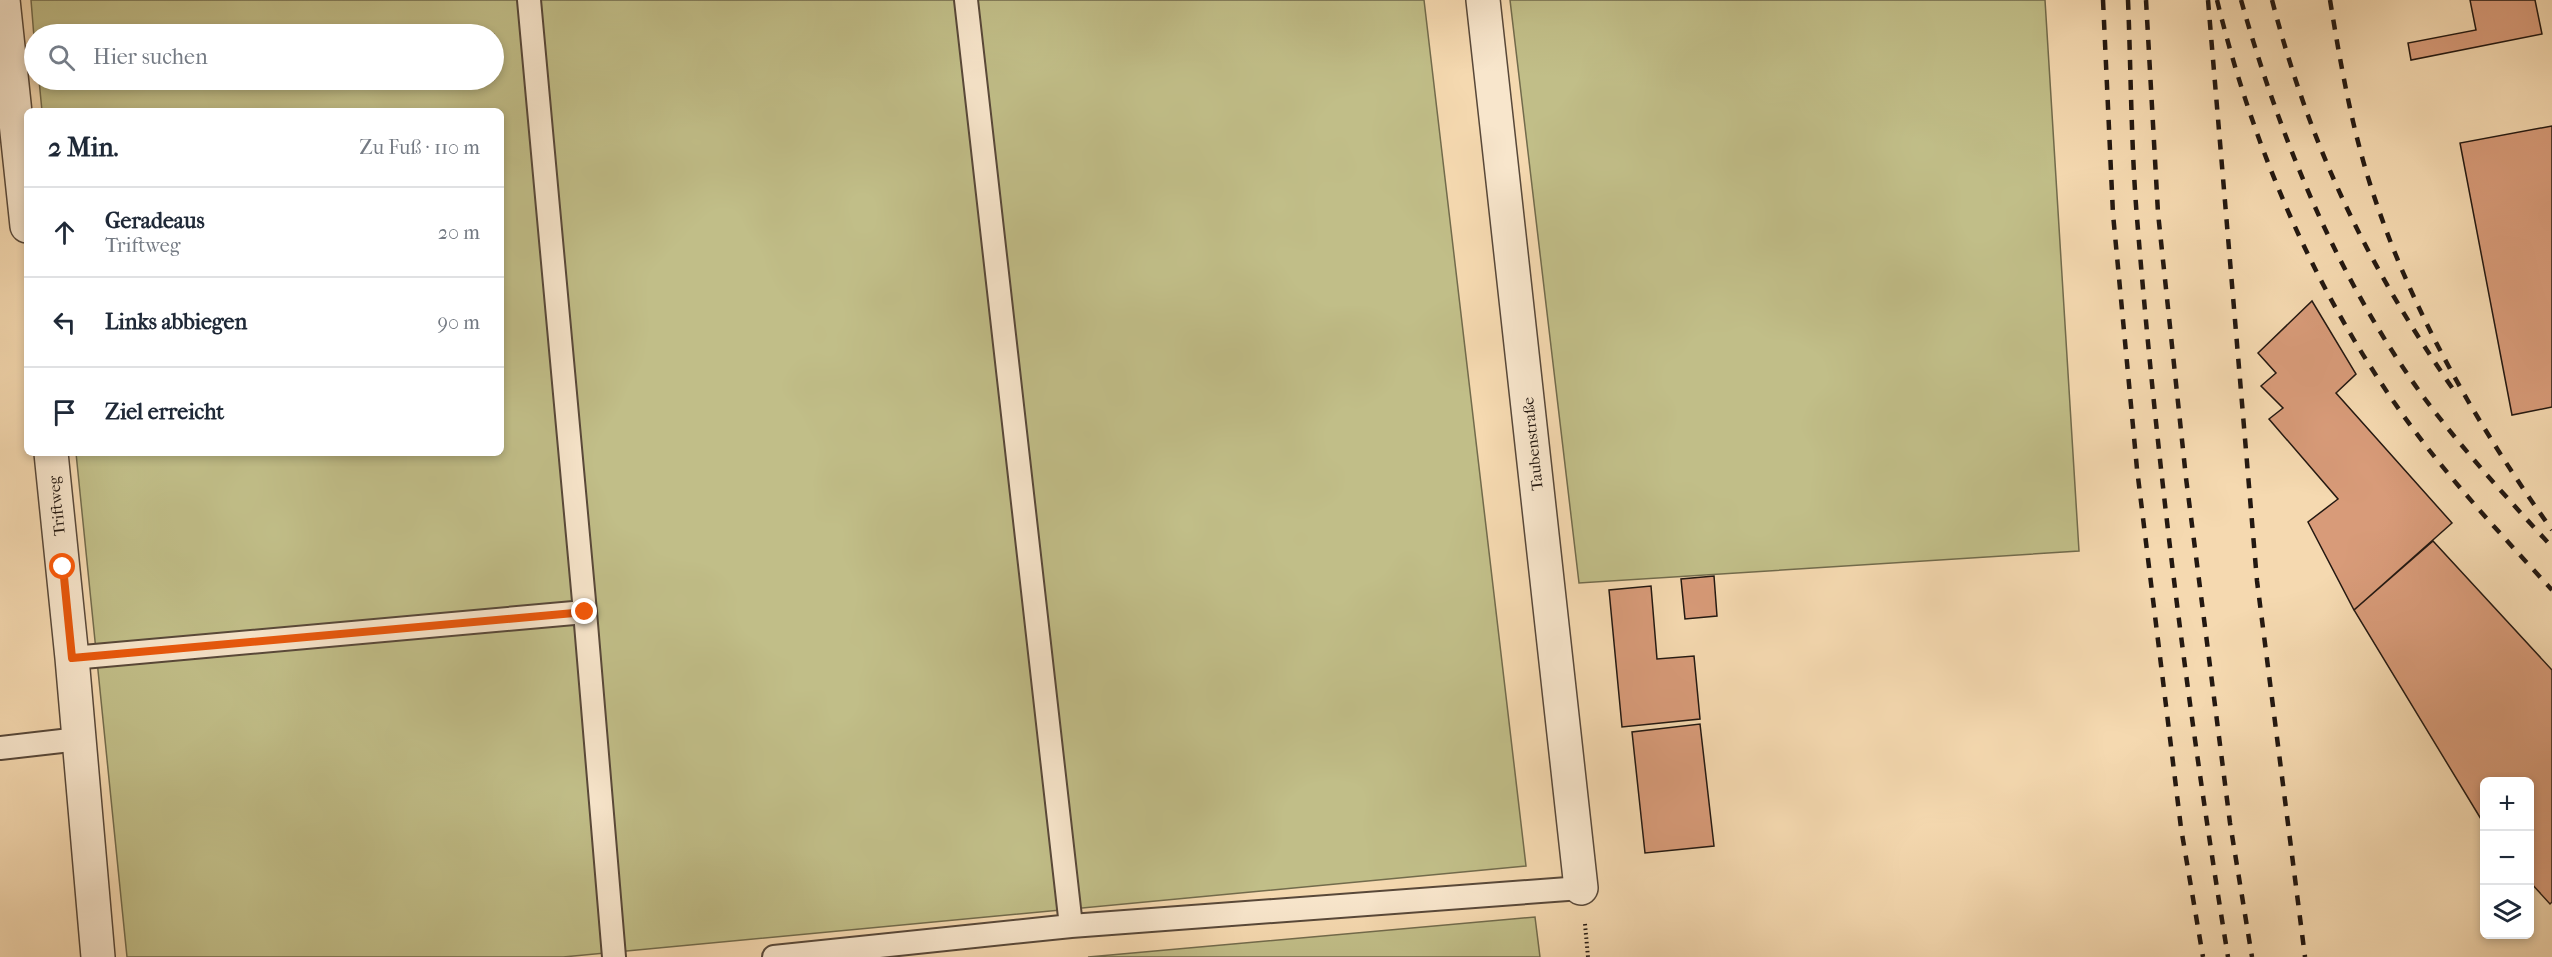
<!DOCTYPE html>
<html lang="de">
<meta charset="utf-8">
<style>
:root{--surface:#fff;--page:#f2f2f3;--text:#1f2937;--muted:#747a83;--line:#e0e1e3}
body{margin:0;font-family:"IM FELL French Canon",serif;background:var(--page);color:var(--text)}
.controls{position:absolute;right:18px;bottom:18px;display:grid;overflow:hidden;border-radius:9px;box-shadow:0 3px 9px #0003}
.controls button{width:54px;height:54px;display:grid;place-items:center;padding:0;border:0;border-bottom:2px solid var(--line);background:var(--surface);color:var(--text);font:30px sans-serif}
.stop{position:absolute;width:18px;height:18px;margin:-14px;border:4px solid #ea580c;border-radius:50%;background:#fff}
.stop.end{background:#ea580c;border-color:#fff;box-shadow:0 2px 6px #0008}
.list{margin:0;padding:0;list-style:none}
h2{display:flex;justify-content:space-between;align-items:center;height:78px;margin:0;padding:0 24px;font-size:26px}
h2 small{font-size:20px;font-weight:400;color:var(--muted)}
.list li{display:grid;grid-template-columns:39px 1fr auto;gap:18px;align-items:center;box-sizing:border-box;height:90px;padding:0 24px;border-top:2px solid var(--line)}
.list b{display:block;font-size:22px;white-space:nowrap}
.list p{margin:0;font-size:20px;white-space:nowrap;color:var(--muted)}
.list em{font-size:20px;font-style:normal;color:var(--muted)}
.icon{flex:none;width:33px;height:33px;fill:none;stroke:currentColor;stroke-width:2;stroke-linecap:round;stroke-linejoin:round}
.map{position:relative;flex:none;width:2552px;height:957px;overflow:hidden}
.search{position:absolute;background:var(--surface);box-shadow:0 3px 9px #0003;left:24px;top:24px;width:480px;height:66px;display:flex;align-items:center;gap:15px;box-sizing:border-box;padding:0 21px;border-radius:33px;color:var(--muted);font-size:22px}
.panel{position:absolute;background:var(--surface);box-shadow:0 3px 9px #0003;left:24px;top:108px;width:480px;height:348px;border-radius:9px}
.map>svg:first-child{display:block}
.green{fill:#c1be88;stroke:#726b4c;stroke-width:1.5}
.building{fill:#d89b79;stroke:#231811;stroke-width:1.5}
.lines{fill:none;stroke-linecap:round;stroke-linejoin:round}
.lane-casing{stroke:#584839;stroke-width:26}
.street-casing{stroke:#584839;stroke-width:36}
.path{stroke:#231811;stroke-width:4;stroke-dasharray:1.5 3;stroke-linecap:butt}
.lane{stroke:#f8e6cc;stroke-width:22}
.street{stroke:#f8e6cc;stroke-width:33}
.rail{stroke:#231811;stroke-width:4.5;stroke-dasharray:10 10;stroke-linecap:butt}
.route{stroke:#ea580c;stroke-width:8}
.labels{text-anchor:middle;stroke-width:4.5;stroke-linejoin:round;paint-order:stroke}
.street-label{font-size:16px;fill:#231811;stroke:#f8e6cc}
</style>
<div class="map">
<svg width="2552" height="957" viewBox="0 0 2552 957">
<rect width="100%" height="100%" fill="#f5d9b0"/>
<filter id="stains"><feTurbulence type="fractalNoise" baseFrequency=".00333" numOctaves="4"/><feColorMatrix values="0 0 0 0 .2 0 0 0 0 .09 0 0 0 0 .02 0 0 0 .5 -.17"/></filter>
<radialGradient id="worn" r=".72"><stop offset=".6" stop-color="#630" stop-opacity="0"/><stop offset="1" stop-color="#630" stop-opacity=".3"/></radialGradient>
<!-- green -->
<path class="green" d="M31,0H1424L1526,866L563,957H127L76,453H501V111H42L39,80H494V34H34V37Z
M1510,0H2045L2079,551L1579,583Z
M1535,917L1540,957H1088Z"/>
<!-- building -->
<path class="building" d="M2470,0H2535L2542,34L2411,60L2408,43L2476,30Z
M2552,126V407L2512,415L2460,143Z
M2312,301L2356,374L2336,393L2452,523L2354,610L2308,522L2338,499L2269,419L2283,408L2261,386L2276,373L2258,353Z
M2433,541L2552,670V902L2550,904L2530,882V782H2484V824L2354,610Z
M1714,576L1717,616L1685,619L1681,579Z
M1651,586L1657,659L1694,656L1700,719L1622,727L1609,590Z
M1700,724L1714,846L1645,853L1632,732Z"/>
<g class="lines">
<!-- lane casing -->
<g class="lane-casing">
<path id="lane" d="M529,0L585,612L614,957
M966,0L1071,926
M72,658L585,612
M0,748L79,739
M774,957L1071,926L1581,888"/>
</g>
<!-- street casing -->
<g class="street-casing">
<path id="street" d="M3,0L27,226
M1483,0L1581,888
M51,453L72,658L98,957"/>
</g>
<!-- path -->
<path class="path" d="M1585,924L1588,957"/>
<!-- lane -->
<use href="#lane" class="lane"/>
<!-- street -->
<use href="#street" class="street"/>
<!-- rail -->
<path class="rail" d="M2103,0L2113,214L2137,469L2181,828L2203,957
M2128,0C2131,72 2131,145 2137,218C2157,465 2188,712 2228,957
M2146,0L2158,213L2186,478L2230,823L2252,957
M2208,0L2257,581L2305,957
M2217,0C2256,160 2325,315 2426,446C2465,496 2509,543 2552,590
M2241,0C2281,141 2338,280 2425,399C2464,451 2508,499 2552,547
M2272,0C2311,149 2367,265 2455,392
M2330,0C2341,67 2353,135 2375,199C2415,318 2479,428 2552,530"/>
</g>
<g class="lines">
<!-- route -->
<path class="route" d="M63,567L72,658L585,612"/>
</g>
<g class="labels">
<!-- street labels -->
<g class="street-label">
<text transform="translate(1532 444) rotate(-96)" y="6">Taubenstraße</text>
<text transform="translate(56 506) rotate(-96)" y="6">Triftweg</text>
</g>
</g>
<rect width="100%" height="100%" filter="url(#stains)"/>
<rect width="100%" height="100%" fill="url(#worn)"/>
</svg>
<div class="controls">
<button>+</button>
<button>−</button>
<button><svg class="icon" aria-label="layers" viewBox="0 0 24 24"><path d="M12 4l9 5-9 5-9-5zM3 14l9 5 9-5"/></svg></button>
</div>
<div class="stop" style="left:63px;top:567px"></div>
<div class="stop end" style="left:585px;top:612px"></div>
<div class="search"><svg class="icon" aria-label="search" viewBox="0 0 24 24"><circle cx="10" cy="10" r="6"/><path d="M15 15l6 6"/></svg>Hier suchen</div>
<section class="panel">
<h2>2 Min.<small>Zu Fuß · 110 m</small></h2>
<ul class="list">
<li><svg class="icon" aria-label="ahead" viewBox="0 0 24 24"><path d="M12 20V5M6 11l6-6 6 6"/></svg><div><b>Geradeaus</b><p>Triftweg</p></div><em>20 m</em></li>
<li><svg class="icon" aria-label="left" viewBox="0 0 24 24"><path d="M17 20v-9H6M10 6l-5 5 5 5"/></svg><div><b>Links abbiegen</b></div><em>90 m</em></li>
<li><svg class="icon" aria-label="arrive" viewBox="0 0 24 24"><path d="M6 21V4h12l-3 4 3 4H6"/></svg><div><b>Ziel erreicht</b></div></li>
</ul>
</section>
</div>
